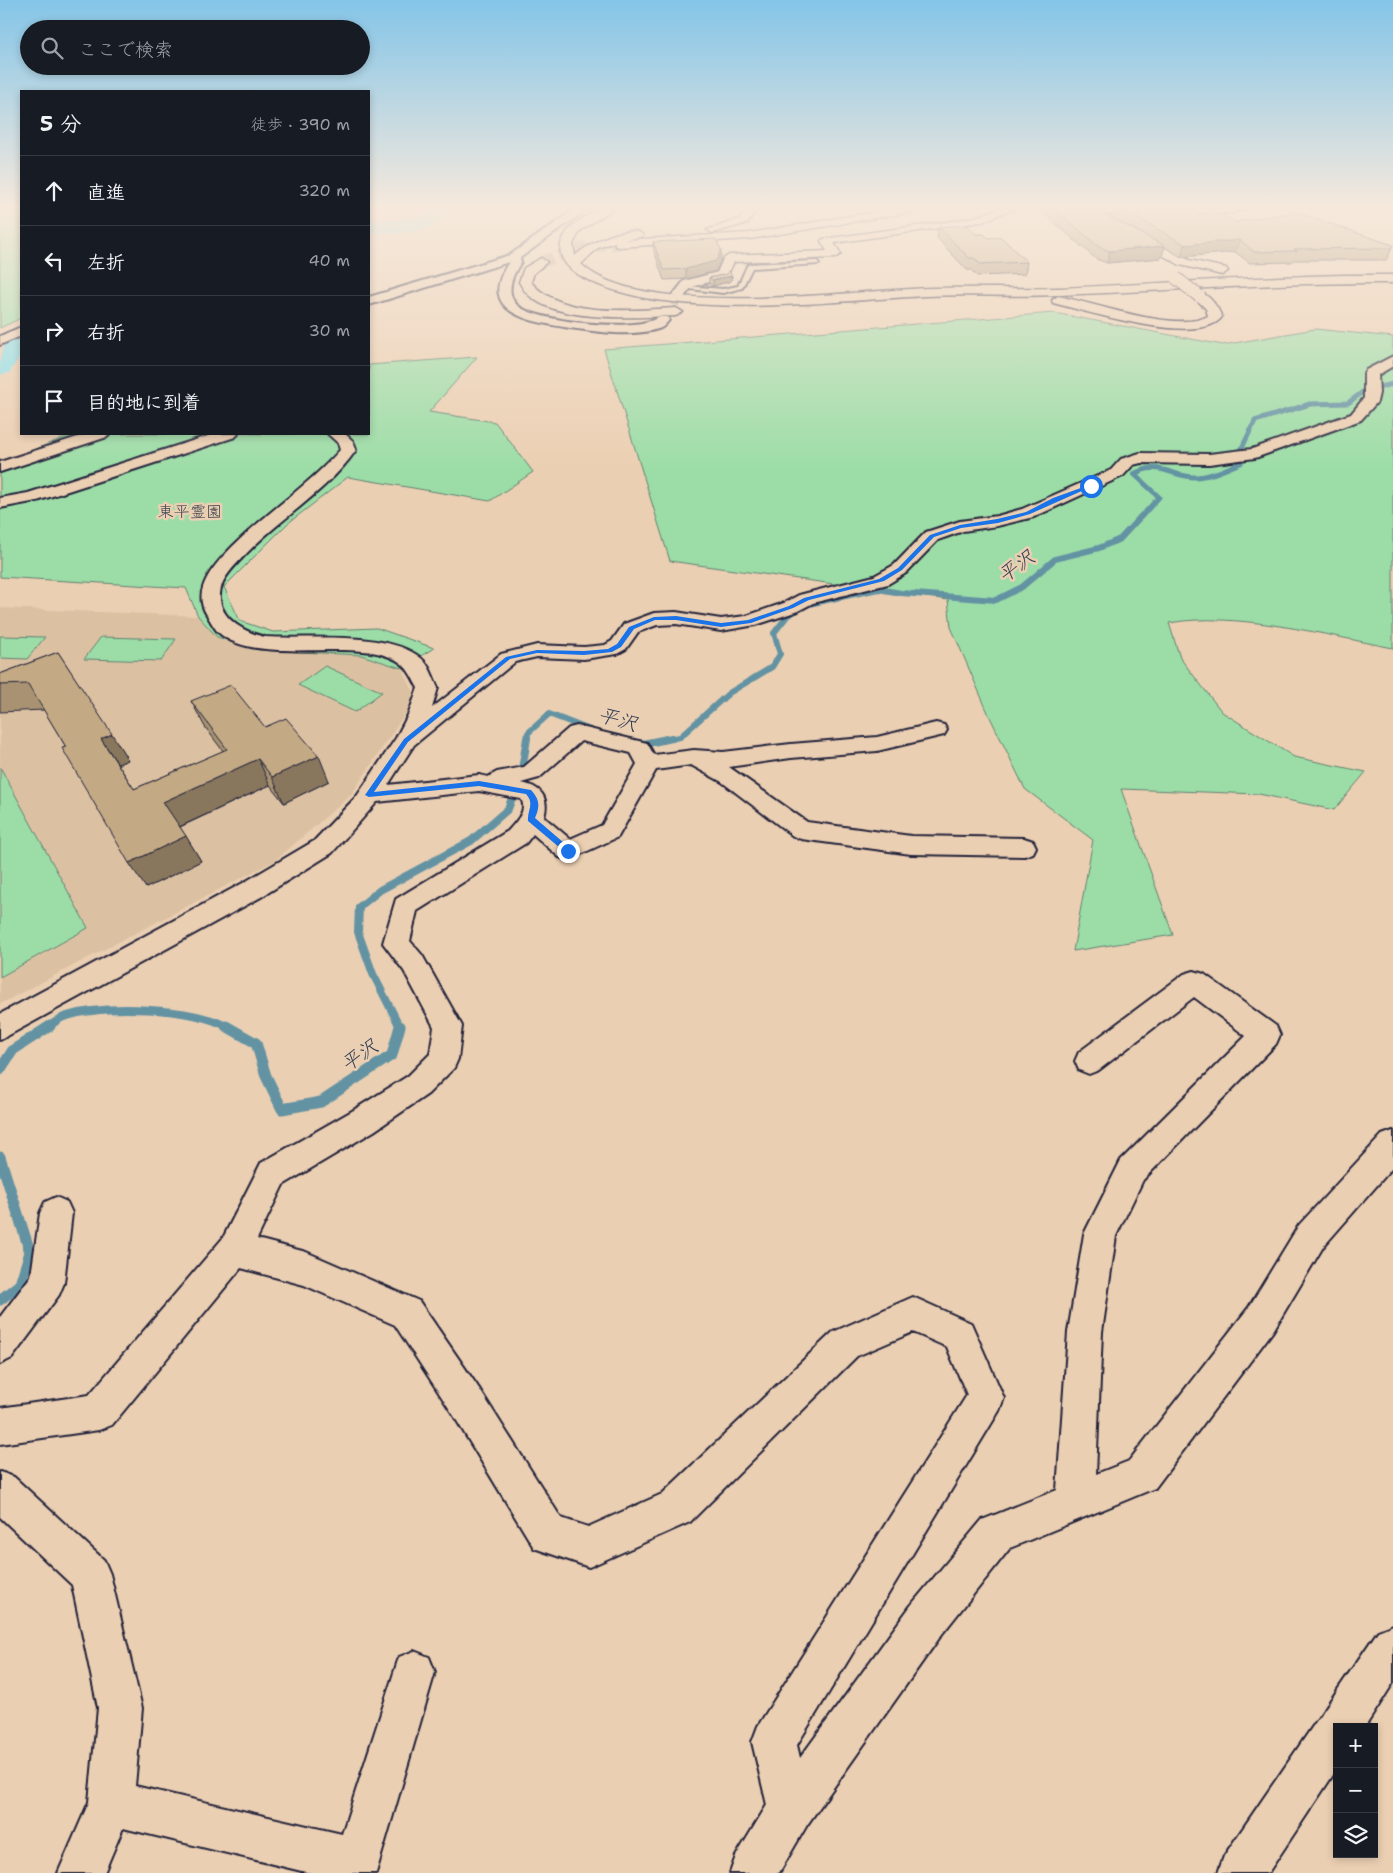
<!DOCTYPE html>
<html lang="ja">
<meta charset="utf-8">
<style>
:root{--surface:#171b24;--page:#20242c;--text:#f1f3f6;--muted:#9ea1a6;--line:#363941}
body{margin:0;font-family:"Shantell Sans","Klee One",sans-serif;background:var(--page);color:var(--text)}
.controls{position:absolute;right:15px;bottom:15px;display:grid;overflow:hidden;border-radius:0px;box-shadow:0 2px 8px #0003}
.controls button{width:45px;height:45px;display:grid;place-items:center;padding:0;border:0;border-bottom:1px solid var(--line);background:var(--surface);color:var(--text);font:25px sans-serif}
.stop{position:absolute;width:15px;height:15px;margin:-11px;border:4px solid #1a73e8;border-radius:50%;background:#fff}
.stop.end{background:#1a73e8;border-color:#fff;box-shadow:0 1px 5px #0008}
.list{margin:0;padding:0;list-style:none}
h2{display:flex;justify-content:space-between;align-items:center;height:65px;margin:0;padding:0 20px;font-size:21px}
h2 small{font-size:16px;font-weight:400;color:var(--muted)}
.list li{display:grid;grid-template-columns:32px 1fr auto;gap:15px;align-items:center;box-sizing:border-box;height:70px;padding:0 20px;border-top:1px solid var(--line)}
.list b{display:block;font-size:19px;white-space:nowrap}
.list em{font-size:16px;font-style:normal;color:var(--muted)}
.icon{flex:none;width:28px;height:28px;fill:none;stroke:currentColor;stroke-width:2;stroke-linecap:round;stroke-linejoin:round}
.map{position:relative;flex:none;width:1393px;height:1873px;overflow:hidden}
.search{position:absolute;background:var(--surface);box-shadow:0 2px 8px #0003;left:20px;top:20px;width:350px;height:55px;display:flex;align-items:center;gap:12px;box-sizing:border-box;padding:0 18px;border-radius:28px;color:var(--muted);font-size:19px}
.panel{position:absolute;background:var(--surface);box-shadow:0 2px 8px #0003;left:20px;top:90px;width:350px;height:345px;border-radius:0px}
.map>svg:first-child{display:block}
.built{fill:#dbc1a2}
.green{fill:#9cdda7;stroke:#5f8071}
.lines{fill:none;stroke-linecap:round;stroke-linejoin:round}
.stream-far3{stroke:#6393a3;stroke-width:5}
.stream-far2{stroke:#6393a3;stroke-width:6}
.stream-far1{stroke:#6393a3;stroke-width:8}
.stream{stroke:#6393a3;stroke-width:11}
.river{fill:#8edfe8;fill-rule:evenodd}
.street-tunnel{stroke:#c3ac9a;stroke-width:12;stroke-dasharray:12 5.5;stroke-linecap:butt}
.highway-tunnel{stroke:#c3ac9a;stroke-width:12;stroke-dasharray:12 6;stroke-linecap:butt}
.lane-casing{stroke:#22223b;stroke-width:4}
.street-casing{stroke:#22223b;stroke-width:4}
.secondary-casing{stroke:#22223b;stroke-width:3}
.highway-casing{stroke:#22223b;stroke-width:3}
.lane{fill:#ebcfb2;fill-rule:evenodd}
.street{fill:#ebcfb2;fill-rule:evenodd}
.secondary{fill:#ebcfb2;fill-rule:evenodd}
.highway{fill:#ebcfb2;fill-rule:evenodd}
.highway-bridge-casing{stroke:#22223b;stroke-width:14;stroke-linecap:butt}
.highway-bridge{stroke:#ebcfb2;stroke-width:12}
.wall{fill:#a89272;stroke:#22223b;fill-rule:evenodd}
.shaded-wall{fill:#88775d;stroke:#22223b}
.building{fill:#c3aa85;stroke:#22223b}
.route{fill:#1a73e8}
.labels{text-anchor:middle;stroke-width:5;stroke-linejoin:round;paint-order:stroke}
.far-park-label{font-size:16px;fill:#343e4b;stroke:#ebcfb2}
.water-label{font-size:20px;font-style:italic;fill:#323e55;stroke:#ebcfb2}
</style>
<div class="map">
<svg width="1393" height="1873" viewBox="0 0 1393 1873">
<rect width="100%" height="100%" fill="#ebcfb2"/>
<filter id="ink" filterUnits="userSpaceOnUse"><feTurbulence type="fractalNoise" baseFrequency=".02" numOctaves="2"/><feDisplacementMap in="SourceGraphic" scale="10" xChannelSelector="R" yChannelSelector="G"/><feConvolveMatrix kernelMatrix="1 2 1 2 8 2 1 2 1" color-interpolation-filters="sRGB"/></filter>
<g filter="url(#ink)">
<!-- built -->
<path class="built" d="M0,608L198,616L217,637L260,650L361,655L401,668L415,694L409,708L351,795L276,860L0,1004Z"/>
<!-- green -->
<path class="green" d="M0,208H21V318L0,328Z
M1054,313L1223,345L1315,329L1393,337V648C1326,635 1235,611 1169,623L1180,658L1222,712L1294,757L1366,772L1334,810L1259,794L1121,789L1173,935L1073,951L1093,840L1025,789L989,715L951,627L948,600L670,561L604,349Z
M477,357L429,412L495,422L533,472L490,501L348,477L287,524L224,587L240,621L273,632L377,628L434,648L401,668L361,655L260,650L217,637L198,616L186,588L0,577V464L5,461L73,434H369V365Z
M0,636L45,637L27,659L0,658Z
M101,637L176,639L161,661L84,659Z
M325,666L382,692L355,712L298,685Z
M0,767L88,928L0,977Z"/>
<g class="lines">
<!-- stream-far3 -->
<path class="stream-far3" d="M1141,517L1159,497L1134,474C1159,460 1171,477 1195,477C1211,477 1227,468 1241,463L1240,452L1255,421L1310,404L1348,403L1364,391L1393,384"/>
<!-- stream-far2 -->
<path class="stream-far2" d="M527,740L528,733L549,714L598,733
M665,740L680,737L729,693L772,667L780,654L774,633L788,615L809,604L878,589L901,593L996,600L1022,587L1055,559L1099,548L1120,539L1142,515"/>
<!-- stream-far1 -->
<path class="stream-far1" d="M637,743L643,744L672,738
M48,1027C53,1024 58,1019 64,1017C104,1004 191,1007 228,1027
M400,1027L373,974L358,932L359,907L380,890L471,841L508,809L522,770L527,738"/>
<!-- stream -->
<path class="stream" d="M226,1026L256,1043L266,1076L282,1109L321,1102L392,1055L400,1026
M0,1070L13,1050L50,1026
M0,1157L30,1252L20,1284L0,1300"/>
<!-- river -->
<path class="river" d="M429,208H449C433,237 397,233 369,233V221L415,219L421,216Z
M21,334V355L9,373L0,375C0,355 0,339 21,334Z"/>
<!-- street-tunnel -->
<path class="street-tunnel" d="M663,320L679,295"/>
<!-- highway-tunnel -->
<path class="highway-tunnel" d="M541,262L583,248L619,244"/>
<!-- lane casing -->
<g class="lane-casing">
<path id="lane" d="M817,261L819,264L752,268L742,288L723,293L682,288L685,286L723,289L738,286L747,266L750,264Z"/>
</g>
<!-- street casing -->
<g class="street-casing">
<path id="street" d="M577,208H589L520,258L521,262C513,274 504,292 517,305C534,322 640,333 658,317H668L669,320C666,324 663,328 658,329C631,337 598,332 570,328C533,322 474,314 509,262L369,305V297L510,255Z
M1092,208L1131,210L1130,208H1249L1231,213L1152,211L1155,214L1150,217L1088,213L1087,211Z
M722,271L728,275L726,277L692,287L683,298L679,299L673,295L684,281Z
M21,327V336L0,345V336Z
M1393,356V366L1378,375L1379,393L1377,402L1361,420L1255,458L1209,464L1141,463L1133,465L1123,476L1034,517L997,526L963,531L938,540L906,573L888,584L813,603L798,611L756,625L721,631L676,624L657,625L638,632L626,649L617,654L584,659L537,657L515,662L414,745L388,785L479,775L488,777L497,772L524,767L569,728L577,726L647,743L654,755L694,750L723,752L791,744L877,737L936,723L944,725L947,730L944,735L877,751L791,758L729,767L807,822L911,836L1024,838L1033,841L1036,847L1033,853L1024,856L911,854L801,839L793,836L722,782L691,765L656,770L618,837L568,860L559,857L533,834L526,843L417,911L410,941L422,955L462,1026L458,1059L454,1068L428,1094L374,1131L283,1185L257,1239L306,1252L419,1301L480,1390L561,1518L588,1527L662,1494L833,1332L913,1297L971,1323L1004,1398L999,1411L797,1745L800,1758L912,1604L982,1520L1057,1490L1068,1332L1084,1234L1121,1160L1246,1036L1194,997L1099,1070L1089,1074L1079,1070L1075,1061L1079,1052L1184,974L1194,971L1204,974L1276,1026L1280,1035L1276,1044L1143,1180L1116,1236L1102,1332L1096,1474L1129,1461L1249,1307L1299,1225L1382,1135L1393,1131V1167L1323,1247L1273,1331L1155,1488L1010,1548L942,1634L807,1825L779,1873H730L736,1856L767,1805L752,1742L758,1726L967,1395L947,1347L913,1332L857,1356L690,1522L589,1567L534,1548L454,1416L395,1325L304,1285L241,1268L112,1425L99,1430L0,1444V1408L89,1395L223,1238L261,1163L352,1111L408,1076L430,1054L434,1027L404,971L383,943L396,899L508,831C516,822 528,810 521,799L479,791L377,802L332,853L261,897L0,1040V1014L243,883L314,841L357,796L396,738L409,713L418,688C408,670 406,662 384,655C342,641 251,665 217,631C213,626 210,620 207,615C190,590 216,563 233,546C267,512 308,486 340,450L338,443L328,434H345L353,441L356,450C327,492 280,518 245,555C237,563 228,572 223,582C210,613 240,631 265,637C308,640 387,630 421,658C430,665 433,678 438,688L432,708L501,654L537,645L584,647L605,645L612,641L624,624L654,613L676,612L721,619L746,616L784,603L799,595L874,576L894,565L926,532L960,521L997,516L1022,509L1111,470L1121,459L1140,453L1209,454L1252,449L1351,414L1364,398V373L1366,370ZM581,741L631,753L637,764L602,825L570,839L544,817C550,797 540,786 521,783L539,778Z
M87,434H110L107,437L0,472V462Z
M214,434H238L235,437L37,501L0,508V498L28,493Z
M56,1197L67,1202L72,1213L64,1283L59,1295L12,1358L0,1364V1317L31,1276L40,1213L45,1202Z
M0,1472L14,1477L104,1560L110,1574L142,1708L135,1786L342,1834L399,1657L414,1651L429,1657L435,1672L376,1873H310L123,1828L104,1873H58L89,1802L98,1708L72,1585L0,1517Z
M1393,1625V1683L1365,1727H1337V1769L1268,1873H1218L1224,1856L1378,1631Z"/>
</g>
<!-- secondary casing -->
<g class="secondary-casing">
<path id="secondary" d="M1001,208H1015L982,222L834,243L841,254L835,258L734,262L726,278L722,279L716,275L723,259L729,255L827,251L821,241L823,239L960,220L979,216Z"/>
</g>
<!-- highway casing -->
<g class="highway-casing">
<path id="highway" d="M602,208H615L580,231L573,244L575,256C585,245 630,222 643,235L641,237L623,240L750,233L898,208H922L917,211L750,239L619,247L615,246V242L598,248L581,264C640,321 851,290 931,288C973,287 1016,289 1058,288C1154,284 1249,277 1345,275H1393V283C1281,282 1170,291 1058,295C1014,297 969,294 925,296C838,301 751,312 664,301C638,298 538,278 565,235C573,222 588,214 602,208Z
M747,208H757L748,223L713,233L707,230L740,219Z
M1132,231L1189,260L1226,268L1228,271L1222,275L1180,265L1128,236L1126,234Z
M541,258L547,262L534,273L531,282C561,318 633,310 676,308L683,312L676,316C638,317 562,323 531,297C526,294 522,287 519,282L524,268Z
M1199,292C1210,295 1218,307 1222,317C1199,347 1086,311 1053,303L1052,300L1058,296C1095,303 1176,333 1208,316L1206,309L1193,296Z"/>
</g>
<!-- lane -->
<use href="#lane" class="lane"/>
<!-- street -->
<use href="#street" class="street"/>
<!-- secondary -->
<use href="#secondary" class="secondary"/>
<!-- highway -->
<use href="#highway" class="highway"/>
<!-- highway-bridge casing -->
<g class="highway-bridge-casing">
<path id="highway-bridge" d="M1176,278L1199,296"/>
</g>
<!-- highway-bridge -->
<use href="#highway-bridge" class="highway-bridge"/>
</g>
<!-- wall -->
<path class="wall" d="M1040,208H1091L1112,218L1115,208L1198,214L1236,222L1392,248L1386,260H1293L1292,262L1250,263L1235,252L1181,257L1165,247L1161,258L1107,263L1096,259L1040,210ZM1121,223L1134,229L1149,238Z
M939,227L976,234L988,238L1027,262L1025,274L977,276L971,270H967L937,238Z
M653,242L721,259L716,271L686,279L664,280L654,251Z
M727,274L732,276L731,281L713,286L709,284V278Z
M58,652L128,760L118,764L134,789L223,751L205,727L191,701L265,727L329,781L284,803L270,785L180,827L201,861L146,888L66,747L44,710L0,712V674Z"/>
<!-- shaded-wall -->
<path class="shaded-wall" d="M1240,240L1235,252L1181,257L1185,245Z
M1165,246L1161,258L1107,263L1110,251Z
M721,250V259L716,271L686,279V269Z
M732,276L731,281L713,286V280Z
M112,734L128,760L118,764L101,739Z
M319,756L329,781L284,803L272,777Z
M258,759L270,785L179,827L163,802Z
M186,836L201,861L146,888L129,863Z"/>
<!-- building -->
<path class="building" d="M1054,208H1091L1093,209H1102L1104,214L1165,246L1110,251L1099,247Z
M1115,208H1142L1156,210H1192L1198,214L1216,212L1236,222L1295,212L1393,245L1392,248L1294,249L1297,251L1254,252L1240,240L1185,245L1138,218Z
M967,225L976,234H984L988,238L1001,237L1027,262L980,264L974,258H969L939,227Z
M716,239L721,250L716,261L686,269L664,270L653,242Z
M729,271L732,276L713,280L709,278L727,274Z
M58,652L112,734L101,739L134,789L227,749L191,701L231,685L265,727L286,718L319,756L272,777L258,759L163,802L186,836L129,863L62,748L66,747L28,684L0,685V674Z"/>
</g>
<!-- sky -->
<linearGradient id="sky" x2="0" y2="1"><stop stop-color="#84c5e8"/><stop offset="0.44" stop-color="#f6e9dc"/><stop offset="1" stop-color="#f6e9dc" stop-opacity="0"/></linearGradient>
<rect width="1393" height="470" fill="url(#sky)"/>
<!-- route -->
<path class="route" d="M1089,485L1093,486L1030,514L998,523L961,528L934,537L902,570L884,581L809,600L793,608L751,623L721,627L676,620H655L634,629L621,647L612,652L584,655L537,653L510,659L408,742L374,792L479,781L531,790C540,800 540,806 535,818L571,849V853H566L528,821C527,810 535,804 526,794L479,786L369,797L365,795L404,739L506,657L537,650L584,651L608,649L617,644L629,627L654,617L676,616L721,623L748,620L789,606L804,598L879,579L898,568L930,535L960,525L997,519L1026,512L1053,498Z"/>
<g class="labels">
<!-- far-park labels -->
<g class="far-park-label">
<text x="190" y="517">東平霊園</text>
</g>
<!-- water labels -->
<g class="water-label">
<text transform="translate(1016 566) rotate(-36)" y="7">平沢</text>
<text transform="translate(618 719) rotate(16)" y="7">平沢</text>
<text transform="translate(359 1055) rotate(-35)" y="7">平沢</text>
</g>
</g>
</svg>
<div class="controls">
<button>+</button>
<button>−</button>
<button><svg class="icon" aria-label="layers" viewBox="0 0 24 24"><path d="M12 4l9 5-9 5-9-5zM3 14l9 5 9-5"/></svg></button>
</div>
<div class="stop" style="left:1091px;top:486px"></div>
<div class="stop end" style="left:568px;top:851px"></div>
<div class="search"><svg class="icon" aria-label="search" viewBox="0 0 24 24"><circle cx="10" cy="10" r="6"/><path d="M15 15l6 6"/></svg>ここで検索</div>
<section class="panel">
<h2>5 分<small>徒歩 · 390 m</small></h2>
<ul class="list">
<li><svg class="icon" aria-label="ahead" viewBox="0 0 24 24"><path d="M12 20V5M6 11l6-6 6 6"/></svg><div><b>直進</b></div><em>320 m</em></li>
<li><svg class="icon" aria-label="left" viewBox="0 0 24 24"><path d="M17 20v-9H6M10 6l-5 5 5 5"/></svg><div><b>左折</b></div><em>40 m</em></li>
<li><svg class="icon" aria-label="right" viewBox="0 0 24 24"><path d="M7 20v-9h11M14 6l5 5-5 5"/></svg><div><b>右折</b></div><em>30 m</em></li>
<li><svg class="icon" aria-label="arrive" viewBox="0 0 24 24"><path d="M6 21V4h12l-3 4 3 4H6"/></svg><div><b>目的地に到着</b></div></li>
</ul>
</section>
</div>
